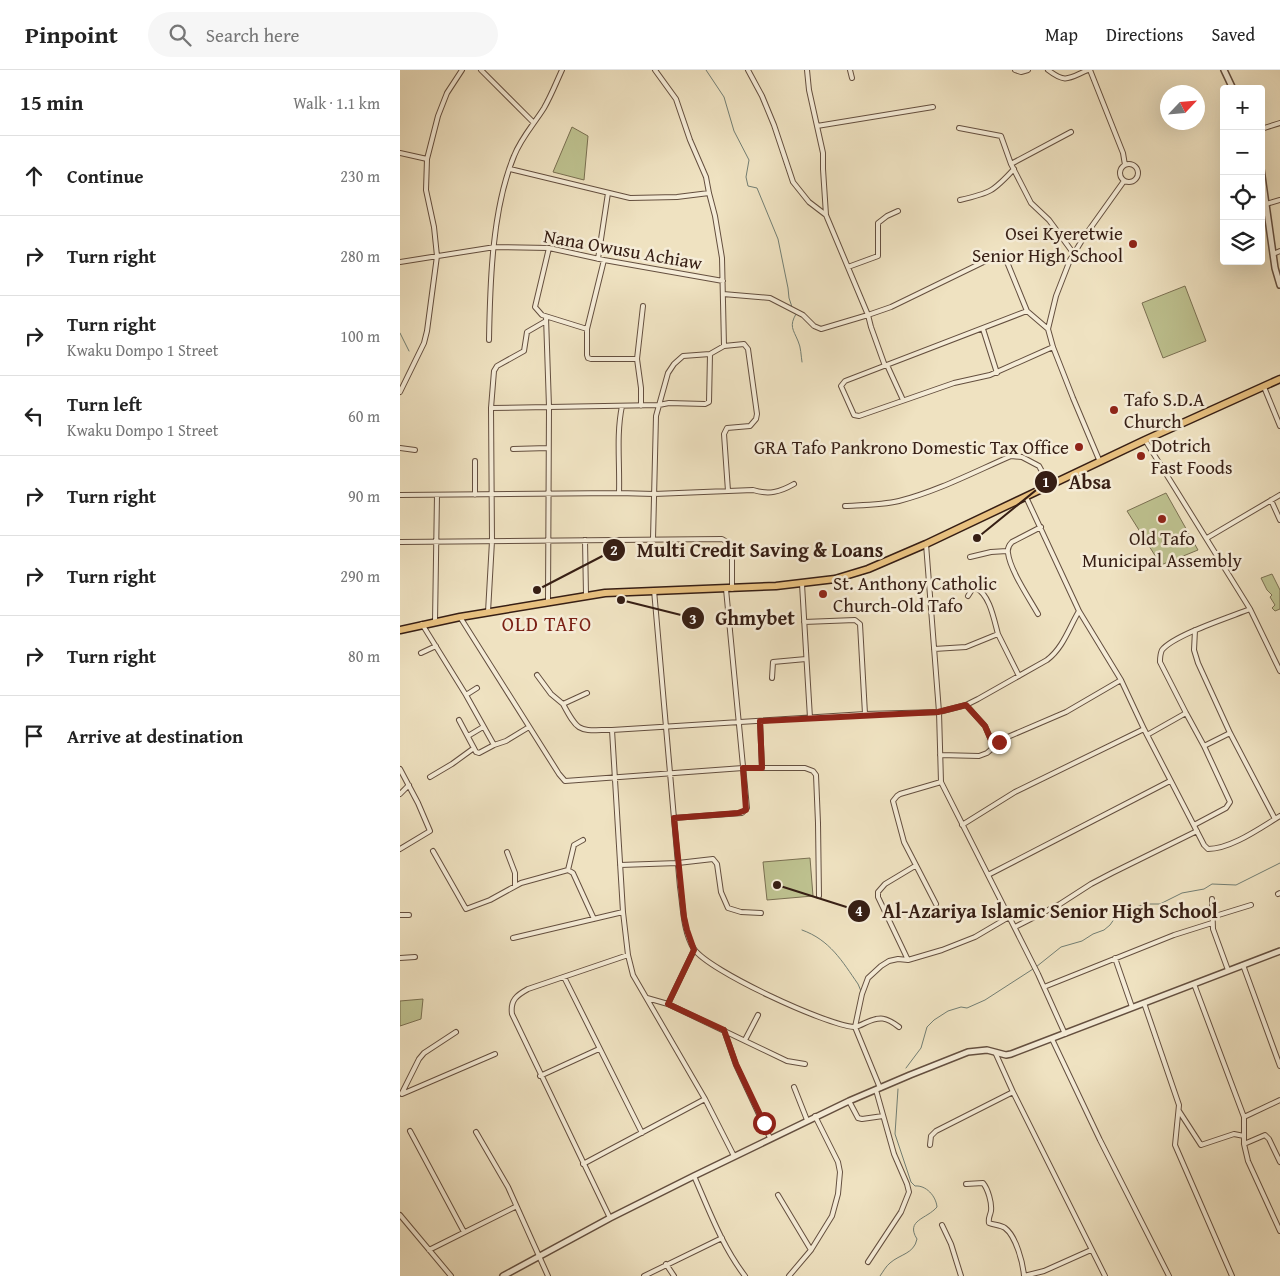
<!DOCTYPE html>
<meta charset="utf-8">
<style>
:root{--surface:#fff;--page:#f6f6f6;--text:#222;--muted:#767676;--line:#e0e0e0}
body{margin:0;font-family:"Gentium Book Plus",serif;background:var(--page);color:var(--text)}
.controls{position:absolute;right:15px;top:15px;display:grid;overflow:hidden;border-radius:5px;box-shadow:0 5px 20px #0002}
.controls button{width:45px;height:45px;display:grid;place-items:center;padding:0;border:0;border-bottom:1px solid var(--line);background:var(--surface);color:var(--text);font:25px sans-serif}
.compass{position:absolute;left:760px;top:15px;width:45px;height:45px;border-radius:50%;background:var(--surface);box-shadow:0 5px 20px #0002;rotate:64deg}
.stop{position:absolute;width:15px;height:15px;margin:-11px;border:4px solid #8f2418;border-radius:50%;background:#fff}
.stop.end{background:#8f2418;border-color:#fff;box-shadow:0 1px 5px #0008}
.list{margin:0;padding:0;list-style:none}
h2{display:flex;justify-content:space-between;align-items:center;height:65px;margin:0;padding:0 20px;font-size:21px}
h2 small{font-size:16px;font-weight:400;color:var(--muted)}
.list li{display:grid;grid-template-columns:32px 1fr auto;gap:15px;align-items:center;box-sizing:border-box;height:80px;padding:0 20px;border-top:1px solid var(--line)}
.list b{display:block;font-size:19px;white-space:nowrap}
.list p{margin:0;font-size:16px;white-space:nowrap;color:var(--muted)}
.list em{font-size:16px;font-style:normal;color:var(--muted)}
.icon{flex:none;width:28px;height:28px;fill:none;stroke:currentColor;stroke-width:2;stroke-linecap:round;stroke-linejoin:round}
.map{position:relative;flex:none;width:880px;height:1206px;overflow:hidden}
header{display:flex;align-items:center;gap:30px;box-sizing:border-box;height:70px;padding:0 25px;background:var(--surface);border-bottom:1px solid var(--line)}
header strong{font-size:24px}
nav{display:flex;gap:28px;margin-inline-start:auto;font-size:18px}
.search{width:350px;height:45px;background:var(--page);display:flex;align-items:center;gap:12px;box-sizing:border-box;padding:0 18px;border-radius:28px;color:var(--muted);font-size:19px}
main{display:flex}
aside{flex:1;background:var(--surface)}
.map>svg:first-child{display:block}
.green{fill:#bec290;stroke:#7a7052}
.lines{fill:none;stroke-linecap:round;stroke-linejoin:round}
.stream{stroke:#727e73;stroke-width:1}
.minor-casing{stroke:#644f3f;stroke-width:6}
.tertiary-casing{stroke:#644f3f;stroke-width:8}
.primary-casing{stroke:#361e14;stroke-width:9}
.minor{stroke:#f5ecd7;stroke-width:4}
.tertiary{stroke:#f5ecd7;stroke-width:5}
.primary{stroke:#e8c180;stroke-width:6}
.route{stroke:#8f2418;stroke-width:6}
.poi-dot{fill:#8f2418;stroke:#f5ecd7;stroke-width:2}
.labels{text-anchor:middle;stroke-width:5;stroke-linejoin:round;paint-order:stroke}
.poi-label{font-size:19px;fill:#361e14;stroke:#f5ecd7;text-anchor:start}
.street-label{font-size:19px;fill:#361e14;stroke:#f5ecd7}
.neighbourhood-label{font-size:20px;letter-spacing:1px;fill:#7a1f14;stroke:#f5ecd7}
.leader{fill:none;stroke:#361e14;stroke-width:2}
.callout-dot{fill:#361e14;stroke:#f5ecd7;stroke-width:2}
.mark-label{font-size:15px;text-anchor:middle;font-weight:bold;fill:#fff}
.callout-label{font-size:20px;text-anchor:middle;font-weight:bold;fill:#361e14;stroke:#f5ecd7;stroke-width:5;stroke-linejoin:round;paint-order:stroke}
</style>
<header>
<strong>Pinpoint</strong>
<div class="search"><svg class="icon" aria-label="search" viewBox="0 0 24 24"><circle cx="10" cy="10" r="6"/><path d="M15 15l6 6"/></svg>Search here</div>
<nav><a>Map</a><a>Directions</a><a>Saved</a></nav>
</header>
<main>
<aside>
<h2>15 min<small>Walk · 1.1 km</small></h2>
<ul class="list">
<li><svg class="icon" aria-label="ahead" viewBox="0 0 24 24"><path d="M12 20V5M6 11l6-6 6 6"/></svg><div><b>Continue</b></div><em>230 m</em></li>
<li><svg class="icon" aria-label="right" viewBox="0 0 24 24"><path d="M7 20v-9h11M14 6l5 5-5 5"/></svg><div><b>Turn right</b></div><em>280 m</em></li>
<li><svg class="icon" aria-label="right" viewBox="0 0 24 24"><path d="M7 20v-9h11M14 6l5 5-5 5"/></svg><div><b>Turn right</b><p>Kwaku Dompo 1 Street</p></div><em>100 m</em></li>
<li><svg class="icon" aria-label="left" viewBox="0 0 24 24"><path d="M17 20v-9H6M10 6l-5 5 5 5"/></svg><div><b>Turn left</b><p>Kwaku Dompo 1 Street</p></div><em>60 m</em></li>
<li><svg class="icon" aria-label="right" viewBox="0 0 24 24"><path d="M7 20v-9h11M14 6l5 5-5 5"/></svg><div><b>Turn right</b></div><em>90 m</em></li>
<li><svg class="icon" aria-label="right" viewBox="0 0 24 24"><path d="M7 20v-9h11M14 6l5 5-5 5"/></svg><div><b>Turn right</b></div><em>290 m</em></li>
<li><svg class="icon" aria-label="right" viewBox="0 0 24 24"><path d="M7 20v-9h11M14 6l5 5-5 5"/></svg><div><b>Turn right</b></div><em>80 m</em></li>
<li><svg class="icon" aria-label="arrive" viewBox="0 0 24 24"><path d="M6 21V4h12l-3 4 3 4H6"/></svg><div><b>Arrive at destination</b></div></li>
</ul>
</aside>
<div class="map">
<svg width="880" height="1206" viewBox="0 0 880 1206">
<rect width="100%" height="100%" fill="#efe2c1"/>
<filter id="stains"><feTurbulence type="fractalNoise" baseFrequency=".004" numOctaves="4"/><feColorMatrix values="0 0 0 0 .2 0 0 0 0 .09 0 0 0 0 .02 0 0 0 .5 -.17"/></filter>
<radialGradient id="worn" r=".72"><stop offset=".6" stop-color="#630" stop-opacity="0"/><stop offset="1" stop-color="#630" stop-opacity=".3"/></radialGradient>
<!-- green -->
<path class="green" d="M172,57L188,66L184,110L153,102Z
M785,216L806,271L763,288L742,233Z
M766,423L798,480L761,495L727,441Z
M872,504L880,520V539L875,541L872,538L875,535L870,527L872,525L867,520L861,508Z
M410,788L413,826L367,830L363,792Z
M23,929L21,949L0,956V931Z"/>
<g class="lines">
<!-- stream -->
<path class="stream" d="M306,0L324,27L334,61L349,90L346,107L348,116L357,118L378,169L388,218L389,228L392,237
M396,244C389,256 393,259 398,271C401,277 401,286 402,292
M0,263L9,281
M402,860C430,870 442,891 458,914L461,921
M636,897L661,877L682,871L693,864L704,860L710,855L719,842L746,834H760L782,823L804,819L812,814L836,815L880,793
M506,998L521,978L527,957L534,950L548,941L561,937L567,938L585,930L633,899
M480,1206C483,1202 486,1196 490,1193C500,1184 514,1184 517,1169C505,1150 527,1149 537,1137C536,1126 526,1115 515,1116L511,1112L495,1064L498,1019"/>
<!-- minor casing -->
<g class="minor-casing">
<path id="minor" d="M81,0L133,52
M255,0L276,29L290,70L306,107L309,123L315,146L322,188L324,276
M348,0L362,26L374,55L393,112L409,132L426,145
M407,0L409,20L423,83V99L426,145L468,245L491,237L600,184L605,187L627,241L648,259
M450,0L452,8
M615,0L621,2L628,0
M648,0C666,14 669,8 688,0
M690,0L723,83L725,95
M417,56L533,37
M559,58L601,66L611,94L631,133L649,150L674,184
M861,59L880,53
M0,83L27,89
M611,94L671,62
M720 103a9 9 0 1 1 18 0a9 9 0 1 1-18 0Z
M110,99L230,128L277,127L309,123
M560,130C590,123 593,122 614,99
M866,134L880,130
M149,178L135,237L142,245L187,259
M873,184L880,181
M198,189L208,123
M204,190L187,259V285L188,288L191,289H237
M0,192L95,177L149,178L204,190L323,211
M448,197L478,186V153L487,146L498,141
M323,224L370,228L403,245L414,256L421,259L468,245L471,257L485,296
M627,241L445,311L441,316L454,345L459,346L554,313L590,305L653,277
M146,247L149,337L148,531
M583,259L597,303
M89,270C90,213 92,139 114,86C121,68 134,54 144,38C151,26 156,13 162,0
M487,295L503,330
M864,317L880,356
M0,322L24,273L27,261L37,186L34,157L26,120L27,89L38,46L47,23L62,0
M241,336V318L237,289L243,236
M91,338L259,335L269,333L305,334L309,332L310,284
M745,370L850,539L880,601
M0,378L15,380
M113,379L148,378
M700,392L673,328L653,277L648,259L656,226L670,190L684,167L724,111
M219,423C220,394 216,365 222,336
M0,425L219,423L254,424L353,420C369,425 380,422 394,414
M75,425V391
M626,427L679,541L721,610L744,659L804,775L808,779C831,779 860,758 880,746
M871,430L880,450
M445,436C463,435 482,435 499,431C538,421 574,402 611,386L622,387L639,396L650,416
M807,468L880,425
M253,469L256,346L268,303L274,294L283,286L310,284L324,276L344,274L348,279L357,344L356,349L350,356L327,358L324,364L328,421
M185,470L186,525
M0,472L322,469L329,473L332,479V519
M526,474L539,642L541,712L638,904L665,964
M570,487L591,482L607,481
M402,514L410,648
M254,520L280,817C283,836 283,862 294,879C309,901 426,955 454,957C457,957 461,955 465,953C480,946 486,947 499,957
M568,526L573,518H576C590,525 594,550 598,564
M88,542L92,471L91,338L94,301L97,296L124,281L127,262L146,251
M638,544C629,528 610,500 608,483C607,478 609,475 612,472L641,457
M60,547L159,704L165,711L343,698H405L413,701L416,705L418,753L419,826
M35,552L37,425
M404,552L455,550L460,554L465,644
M22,554L66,625
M795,560L794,580L798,593L830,663L875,749
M534,579L566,577L598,564L619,606
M21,583L36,576
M137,605L151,624L163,634
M372,608L373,592L406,589
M77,618L66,625L94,675L106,671L129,657
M187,623L163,634C179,664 179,660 212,660L465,644L539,642L566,635L578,629L647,590C663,578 669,558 679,541
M566,635L585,656L594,677
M59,650L76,682L79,683L94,675
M360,651L362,698
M212,660L223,842L228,885L233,905L305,1029L334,1086
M747,665L786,643
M68,666L83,657
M804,676L830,663
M540,685L579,686L587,683L603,669L666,642L721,610
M0,699L18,733L30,761L0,779
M30,707L52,694L74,678
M0,724L9,715
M274,748L342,743L347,738L326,519
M562,755L615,722L744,659
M794,755L826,738L830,732L804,676L786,643L760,592C760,588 760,584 762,580C774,565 830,547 850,539
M33,781L66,839L90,830L121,813L168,800L173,803L194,849
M107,782L115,803V816
M220,795L278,793L313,789L317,794L321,822L328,838L341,842L361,843
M168,800L174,775L183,770
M588,805L770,711
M878,824L880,823
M812,829L813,859L828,900
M536,834L504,772L493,731L497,726L500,724L541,712
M0,845H9
M812,847L851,835
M615,857L660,834L691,814L712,803L797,761
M113,868L223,842
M0,888L15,887
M715,888L732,937
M508,890L478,827V822L485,814L515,796
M843,895L880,996
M164,907L242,1063
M794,914L844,1047V1074L848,1091L880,1161
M644,917L774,865L812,853
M247,928L268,934L387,991L405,994
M744,933L779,1035L775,1075L832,1206
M268,934L294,880
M324,960L336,995L370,1068
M652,969L700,1070L769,1206
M345,970L358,945
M595,982L613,1022L705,1206
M140,1006L199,979
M394,1017L407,1050
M480,1018L455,957L462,924L468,908L481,896L489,891L498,889L508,890L542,880L575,867L609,847
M2,1023L19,989L24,983L56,962
M2,1024L95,984
M449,1031L458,1048L462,1049L483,1046
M779,1041L801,1075L834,1064L844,1066
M844,1047L880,1030
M10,1061L64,1162
M76,1062L108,1117L148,1206
M844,1074L865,1065L869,1069L880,1092
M530,1075L531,1066L536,1061L613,1022
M183,1094L305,1029
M294,1106C309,1140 322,1176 345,1206
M566,1114L583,1113C588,1119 592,1133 591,1141C590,1146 588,1148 589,1153C594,1155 601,1155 605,1158C616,1166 623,1193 624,1206
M378,1125L411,1180
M0,1145L51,1206
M210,1148L112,944C110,930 117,925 128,919L228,885
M542,1155L551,1174L561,1206
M29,1180L115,1137
M468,1192L501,1142L509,1122L507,1114L494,1084L476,1020
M266,1194L274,1206
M244,1206L322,1168
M389,1206L411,1180L432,1146L438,1124L440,1102L438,1092L415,1046
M624,1206L644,1201L691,1180"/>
</g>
<!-- tertiary casing -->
<g class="tertiary-casing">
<path id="tertiary" d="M824,0L833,19
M861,99L875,198L880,215
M103,1206L210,1148L294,1106L449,1031L510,1005L568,982L587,980L606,985L611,984L880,881"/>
</g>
<!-- primary casing -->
<g class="primary-casing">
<path id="primary" d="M0,560L60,547L205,523L376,516L435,509L468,499L526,474L745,370L880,309"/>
</g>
<!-- minor -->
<use href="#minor" class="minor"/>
<!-- tertiary -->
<use href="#tertiary" class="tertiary"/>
<!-- primary -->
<use href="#primary" class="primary"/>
</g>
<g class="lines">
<!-- route -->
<path class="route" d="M364,1053L336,994L324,960L268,934L294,880L287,860L284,847L274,748L338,743L346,740L343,698H362L360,651L538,642L566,635L585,656L594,677L599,672"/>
</g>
<!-- markers -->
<g class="poi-dot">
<circle cx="733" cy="174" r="5"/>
<circle cx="714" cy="340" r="5"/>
<circle cx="679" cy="377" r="5"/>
<circle cx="741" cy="386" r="5"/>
<circle cx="762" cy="449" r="5"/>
<circle cx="423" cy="524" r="5"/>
</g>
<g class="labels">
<!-- poi labels -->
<g class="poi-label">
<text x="723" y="170" text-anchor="end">Osei Kyeretwie<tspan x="723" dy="22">Senior High School</tspan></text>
<text x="724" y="336">Tafo S.D.A<tspan x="724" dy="22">Church</tspan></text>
<text x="751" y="382">Dotrich<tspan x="751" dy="22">Fast Foods</tspan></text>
<text x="669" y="384" text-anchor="end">GRA Tafo Pankrono Domestic Tax Office</text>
<text x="762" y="475" text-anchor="middle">Old Tafo<tspan x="762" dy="22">Municipal Assembly</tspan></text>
<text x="433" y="520">St. Anthony Catholic<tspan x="433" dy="22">Church-Old Tafo</tspan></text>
</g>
<!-- street labels -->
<g class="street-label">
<text transform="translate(223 179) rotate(10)" y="7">Nana Owusu Achiaw</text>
</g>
<!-- neighbourhood labels -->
<g class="neighbourhood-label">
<text x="147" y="561">OLD TAFO</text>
</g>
</g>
<!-- callouts -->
<path class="leader" d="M577 468L646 412M137 520L214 480M221 530L293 548M377 815L459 841"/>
<g class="callout-dot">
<circle cx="577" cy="468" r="5"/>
<circle cx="137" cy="520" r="5"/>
<circle cx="221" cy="530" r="5"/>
<circle cx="377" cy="815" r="5"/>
<circle cx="646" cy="412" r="12"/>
<circle cx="214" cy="480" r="12"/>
<circle cx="293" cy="548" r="12"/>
<circle cx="459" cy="841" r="12"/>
</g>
<g class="mark-label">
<text x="646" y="417">1</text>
<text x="214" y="485">2</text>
<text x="293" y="554">3</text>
<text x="459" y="846">4</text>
</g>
<g class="callout-label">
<text x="690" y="419">Absa</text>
<text x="360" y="487">Multi Credit Saving &amp; Loans</text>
<text x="355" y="555">Ghmybet</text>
<text x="650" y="848">Al-Azariya Islamic Senior High School</text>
</g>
<rect width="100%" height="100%" filter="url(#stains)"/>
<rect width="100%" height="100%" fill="url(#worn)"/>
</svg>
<div class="controls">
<button>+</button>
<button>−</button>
<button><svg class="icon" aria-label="locate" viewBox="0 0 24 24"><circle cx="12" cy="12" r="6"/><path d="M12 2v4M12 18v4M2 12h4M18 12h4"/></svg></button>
<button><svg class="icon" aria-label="layers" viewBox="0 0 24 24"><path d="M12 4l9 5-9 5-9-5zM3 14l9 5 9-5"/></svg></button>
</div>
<svg class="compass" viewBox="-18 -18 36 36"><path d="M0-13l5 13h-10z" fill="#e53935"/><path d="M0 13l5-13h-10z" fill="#767676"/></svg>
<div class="stop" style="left:364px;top:1053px"></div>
<div class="stop end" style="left:599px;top:672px"></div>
</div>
</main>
